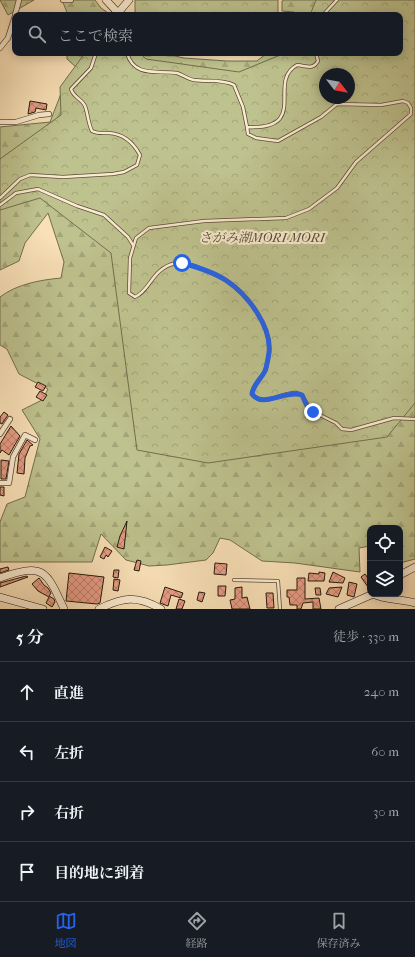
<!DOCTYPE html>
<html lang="ja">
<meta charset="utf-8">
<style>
:root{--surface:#171b24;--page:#20242c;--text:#f1f3f6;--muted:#9ea1a6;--line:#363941;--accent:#2563eb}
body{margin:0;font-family:"IM FELL French Canon","Noto Serif JP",serif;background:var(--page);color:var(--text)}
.controls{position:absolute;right:12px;bottom:12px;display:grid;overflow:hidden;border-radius:8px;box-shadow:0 2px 10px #0003}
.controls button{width:36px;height:36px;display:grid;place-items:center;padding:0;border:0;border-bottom:1px solid var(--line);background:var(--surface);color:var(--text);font:20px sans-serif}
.compass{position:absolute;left:319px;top:68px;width:36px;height:36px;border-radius:50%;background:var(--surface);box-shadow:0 2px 10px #0003;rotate:121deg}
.stop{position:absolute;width:12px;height:12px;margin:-9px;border:3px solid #2563eb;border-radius:50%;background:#fff}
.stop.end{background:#2563eb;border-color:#fff;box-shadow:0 1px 4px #0008}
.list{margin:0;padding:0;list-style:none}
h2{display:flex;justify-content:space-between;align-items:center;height:52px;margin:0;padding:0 16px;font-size:17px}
h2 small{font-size:13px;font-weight:400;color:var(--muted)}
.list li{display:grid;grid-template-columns:26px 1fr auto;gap:12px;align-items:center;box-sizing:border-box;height:60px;padding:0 16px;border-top:1px solid var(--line)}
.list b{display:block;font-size:15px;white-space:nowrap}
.list em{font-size:13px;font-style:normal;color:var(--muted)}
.icon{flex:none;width:22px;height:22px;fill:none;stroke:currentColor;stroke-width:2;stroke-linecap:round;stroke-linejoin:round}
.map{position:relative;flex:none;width:415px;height:609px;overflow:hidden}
.search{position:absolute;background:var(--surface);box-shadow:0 2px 10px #0003;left:12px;right:12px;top:12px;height:44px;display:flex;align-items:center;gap:10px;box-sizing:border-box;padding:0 14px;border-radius:8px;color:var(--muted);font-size:15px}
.sheet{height:292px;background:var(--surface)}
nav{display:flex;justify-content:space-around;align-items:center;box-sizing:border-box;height:56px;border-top:1px solid var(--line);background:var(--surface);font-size:11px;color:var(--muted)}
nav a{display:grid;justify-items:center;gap:2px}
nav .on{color:var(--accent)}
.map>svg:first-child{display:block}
.forest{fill:url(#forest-firs);stroke:#726e4e;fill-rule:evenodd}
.park{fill:url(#park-crowns);stroke:#726e4e;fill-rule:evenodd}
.building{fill:url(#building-cross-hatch);stroke:#261a0d}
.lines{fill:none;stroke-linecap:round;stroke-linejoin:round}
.lane-casing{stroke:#5b4c38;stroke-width:4}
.street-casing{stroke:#5b4c38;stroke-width:6}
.secondary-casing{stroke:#261a0d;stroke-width:8}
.lane{stroke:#fbebd0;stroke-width:2.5}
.street{stroke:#fbebd0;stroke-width:4.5}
.secondary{stroke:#fbebd0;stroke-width:7}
.route{stroke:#2563eb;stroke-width:5}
.labels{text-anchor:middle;stroke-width:4;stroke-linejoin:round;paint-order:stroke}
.park-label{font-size:13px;font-style:italic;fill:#544c34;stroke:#fbebd0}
</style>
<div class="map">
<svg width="415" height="609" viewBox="0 0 415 609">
<defs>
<pattern id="forest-firs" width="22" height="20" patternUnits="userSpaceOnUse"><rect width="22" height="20" fill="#bec28e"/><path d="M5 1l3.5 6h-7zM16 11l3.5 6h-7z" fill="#a3a679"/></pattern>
<pattern id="park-crowns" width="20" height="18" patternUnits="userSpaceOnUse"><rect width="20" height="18" fill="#bec28e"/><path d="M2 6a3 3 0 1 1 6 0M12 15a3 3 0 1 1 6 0" fill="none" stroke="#a3a679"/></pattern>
<pattern id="building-cross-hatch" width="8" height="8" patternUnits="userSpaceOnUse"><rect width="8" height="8" fill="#e89d86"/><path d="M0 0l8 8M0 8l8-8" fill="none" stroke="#bc7f6c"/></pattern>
</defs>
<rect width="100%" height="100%" fill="#f9e0b7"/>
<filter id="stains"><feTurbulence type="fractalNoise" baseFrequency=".005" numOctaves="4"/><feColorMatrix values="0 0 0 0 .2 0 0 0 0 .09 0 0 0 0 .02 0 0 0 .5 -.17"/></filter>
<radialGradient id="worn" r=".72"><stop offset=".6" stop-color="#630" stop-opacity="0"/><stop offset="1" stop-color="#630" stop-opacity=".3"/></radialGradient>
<!-- forest -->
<path class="forest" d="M0,0H34L8,15Z
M62,0H95L101,8L111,15H68Z
M284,0H415V559L400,563V528H370V546L359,548L360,572L295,563L262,561L230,540L220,538L213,553L206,560L167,565L149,566L134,562L126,560L101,534L92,562H0V522L7,504L25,497L40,439L22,410L42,400L48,389L19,374L7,349L0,345V297C17,284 40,280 61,278L64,262L48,213L25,243L19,261L0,270V127L50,122L62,91L77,68L67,59V53H161L184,58L227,61H257L267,53H400V15H294V12L282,11V1ZM325,74H349V98H325Z"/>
<!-- park -->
<path class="park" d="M135,0H278V15H139L135,12Z
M316,0H415V403L387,437L208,463L137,450L111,253L40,198L0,210V159L61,115L60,87L85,53H140L146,59L239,72L285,53H400V15H310ZM325,74H349V98H325Z"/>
<!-- building -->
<path class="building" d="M30,101L47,104L46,110L36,108L35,112L28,114Z
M38,382L46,386L43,391L35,387Z
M40,391L47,395L43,401L36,397Z
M4,412L8,415L2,424L0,423V417Z
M11,426L20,436L9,455L2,450L0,453V444Z
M27,440L33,445L30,446L25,458L24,474L17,473L19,454Z
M1,460L9,461L6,479H1Z
M0,487H4V496L0,495Z
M127,521L124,549L117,547L120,536Z
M105,547L112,551L108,557L106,555L104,559L100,557Z
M137,560L141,561L139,571L134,570Z
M215,563L227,564L226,575L214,574Z
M8,567L9,570L0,573V569Z
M114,570H119L118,578L113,577Z
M319,572L325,573L324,581H308L309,573L319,574Z
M333,572L345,578L343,583L329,582Z
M69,573L104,577L100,603L97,604L66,601Z
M365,574L370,581V590L361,577Z
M26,576L28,577L0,587V583Z
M39,578L44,585L48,588L51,593L49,596L54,599L55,602L52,607L46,603L49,597L38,591L32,584Z
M297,578H305V599L319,598L321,609H313V602L303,603L301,609H297V605H290L289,597H287V590H297Z
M114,579L120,580L118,591L113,590Z
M349,582L357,584L354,597L347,595Z
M218,586H226L225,596H218Z
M165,587L183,593L181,598L171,595L168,606L160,603Z
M242,587V598L247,597L250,609H232L230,600L235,599V588Z
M342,587L338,597L326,594L329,588Z
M315,588H320L321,595H316Z
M199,592L205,593L202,602L197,600Z
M266,593H273L274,608H267Z
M179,599L185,601L182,609H176Z"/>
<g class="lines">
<!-- lane casing -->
<g class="lane-casing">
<path id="lane" d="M323,15L337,0
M127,53C134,78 158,70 177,73C183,75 188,79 194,80C207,82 222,79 234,85L243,107L247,127
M316,53L318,61C313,70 307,66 297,65C266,82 311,130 247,127L248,134L256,138L278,141L321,117L337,104L381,105L403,101L408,103L411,108V114L356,162L337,188L309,209L286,218L204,221L149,228L136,238L130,258L129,293L135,297C150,291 152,268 176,263C184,262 195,266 202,269C211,273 220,276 227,281C248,295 272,327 269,353C268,358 267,366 265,371C261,379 253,384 252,394C263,409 282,391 296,393L302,395L310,410L336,423L342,429L351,430L394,418L415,419
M0,198L20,179L30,175L63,177L113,174L124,172L137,165L140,155C133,142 124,134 109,133C103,133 98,134 92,131C88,123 88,114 85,106C82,99 73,97 71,89L91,68L96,53
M0,205L16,193L38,189L77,206L104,215L128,237L133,245
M234,580L278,581L280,609"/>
</g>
<!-- street casing -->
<g class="street-casing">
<path id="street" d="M63,0H71
M15,15L19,0
M0,48L8,38L15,16
M0,122H16L39,115L49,114
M0,434L10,419
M0,483H9L13,457L25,435L35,440"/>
</g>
<!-- secondary casing -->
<g class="secondary-casing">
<path id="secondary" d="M106,0L118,13L129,0
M400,575L415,567
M0,578C43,563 46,569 64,609
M373,594C386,600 401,599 415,603
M0,597L43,609
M99,609C123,597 137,595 161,609
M339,609L373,594"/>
</g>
<!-- lane -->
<use href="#lane" class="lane"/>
<!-- street -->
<use href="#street" class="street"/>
<!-- secondary -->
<use href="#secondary" class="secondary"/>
</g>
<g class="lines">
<!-- route -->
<path class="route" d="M182,263C197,267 214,272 227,281C248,295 272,327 269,353C268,358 267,366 265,371C261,379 253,385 252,394C263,409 286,389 302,395L306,404L313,412"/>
</g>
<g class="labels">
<!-- park labels -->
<g class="park-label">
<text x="262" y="242">さがみ湖MORI MORI</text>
</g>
</g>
<rect width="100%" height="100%" filter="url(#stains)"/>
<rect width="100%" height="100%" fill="url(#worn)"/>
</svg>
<div class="controls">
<button><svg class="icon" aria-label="locate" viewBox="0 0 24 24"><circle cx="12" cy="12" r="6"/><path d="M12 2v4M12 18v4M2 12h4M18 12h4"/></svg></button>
<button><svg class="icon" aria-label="layers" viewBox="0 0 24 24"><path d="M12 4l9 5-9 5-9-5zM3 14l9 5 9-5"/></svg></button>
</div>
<svg class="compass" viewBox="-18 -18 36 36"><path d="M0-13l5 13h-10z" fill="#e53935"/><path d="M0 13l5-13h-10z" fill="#9ea1a6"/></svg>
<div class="stop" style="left:182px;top:263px"></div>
<div class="stop end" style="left:313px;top:412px"></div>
<div class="search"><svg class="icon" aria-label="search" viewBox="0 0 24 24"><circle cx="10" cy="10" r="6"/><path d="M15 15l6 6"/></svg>ここで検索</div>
</div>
<section class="sheet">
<h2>5 分<small>徒歩 · 330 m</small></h2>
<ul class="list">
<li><svg class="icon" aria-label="ahead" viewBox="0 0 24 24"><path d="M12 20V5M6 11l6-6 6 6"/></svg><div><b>直進</b></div><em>240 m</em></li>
<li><svg class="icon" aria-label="left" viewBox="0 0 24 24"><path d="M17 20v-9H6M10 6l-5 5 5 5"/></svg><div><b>左折</b></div><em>60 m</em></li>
<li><svg class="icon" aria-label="right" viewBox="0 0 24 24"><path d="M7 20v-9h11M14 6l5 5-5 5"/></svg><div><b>右折</b></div><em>30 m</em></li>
<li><svg class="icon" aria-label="arrive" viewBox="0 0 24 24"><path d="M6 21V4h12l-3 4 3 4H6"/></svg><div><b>目的地に到着</b></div></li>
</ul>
</section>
<nav>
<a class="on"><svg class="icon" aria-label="map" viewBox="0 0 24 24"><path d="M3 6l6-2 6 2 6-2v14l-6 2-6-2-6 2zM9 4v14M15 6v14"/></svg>地図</a>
<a><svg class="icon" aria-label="directions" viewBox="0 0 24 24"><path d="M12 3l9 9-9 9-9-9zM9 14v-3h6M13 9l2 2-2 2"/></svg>経路</a>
<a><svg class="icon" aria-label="saved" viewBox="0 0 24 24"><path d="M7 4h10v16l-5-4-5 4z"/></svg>保存済み</a>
</nav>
